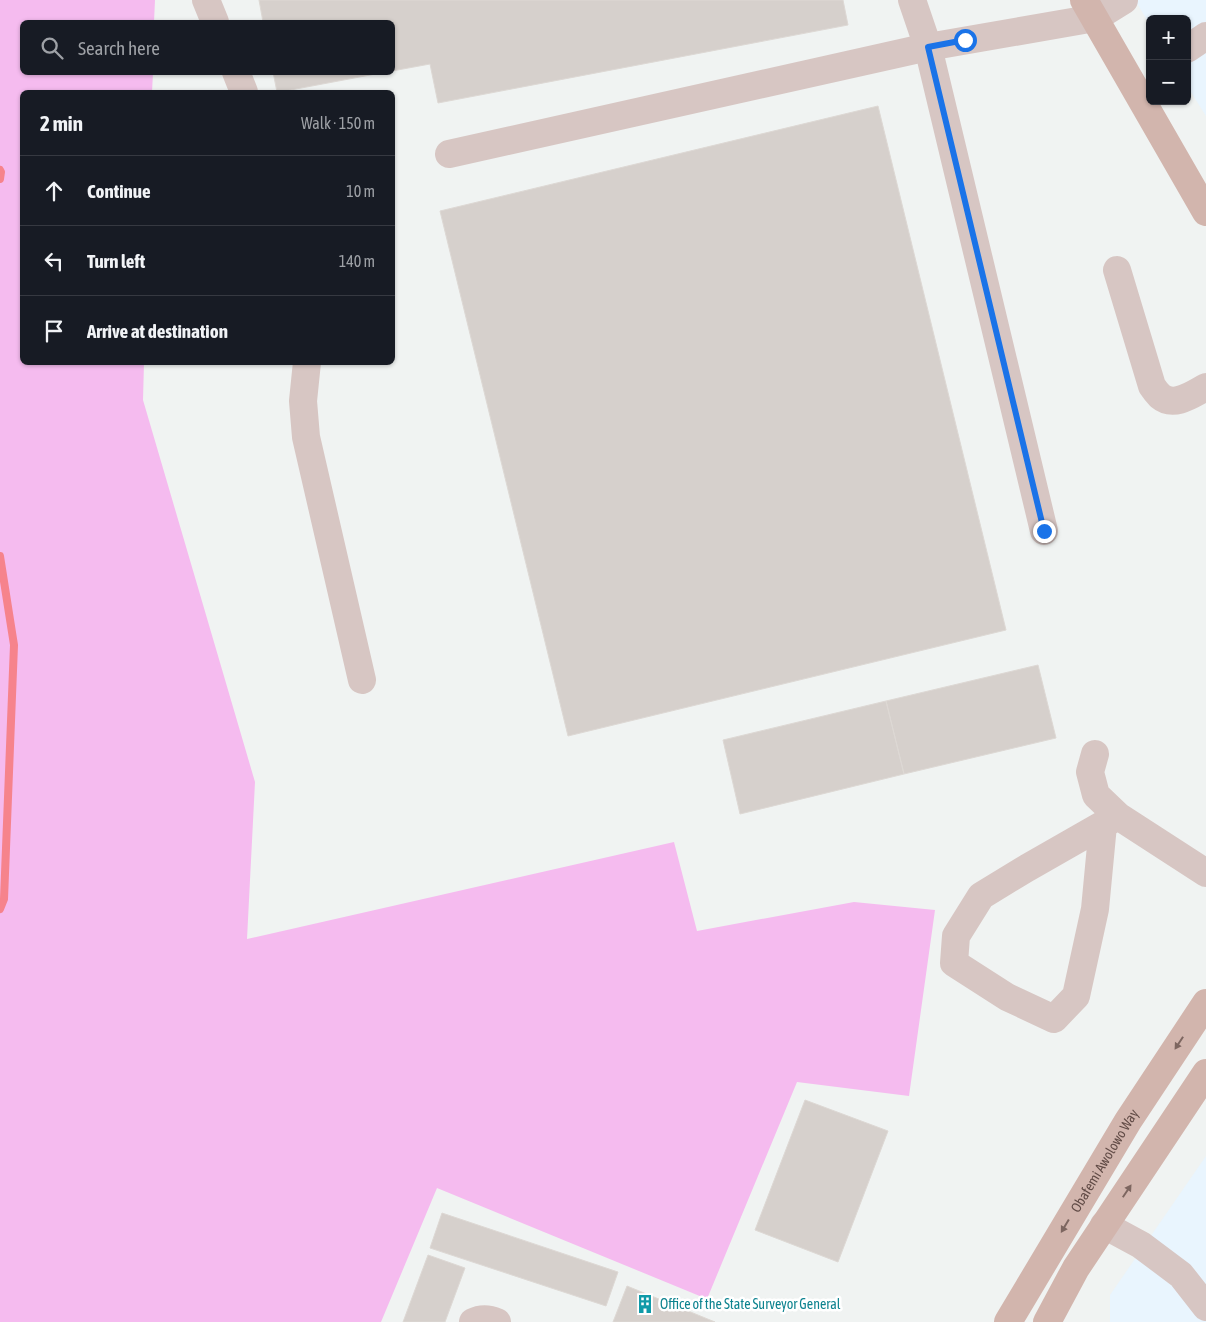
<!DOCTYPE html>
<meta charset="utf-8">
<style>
:root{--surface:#171b24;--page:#20242c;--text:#f1f3f6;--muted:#9ea1a6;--line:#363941}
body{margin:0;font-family:"Asap Condensed",sans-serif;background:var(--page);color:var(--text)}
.controls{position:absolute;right:15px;top:15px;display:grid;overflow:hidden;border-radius:8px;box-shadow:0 1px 4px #0004}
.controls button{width:45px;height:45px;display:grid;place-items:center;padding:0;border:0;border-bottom:1px solid var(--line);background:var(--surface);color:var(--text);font:25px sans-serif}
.stop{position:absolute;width:15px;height:15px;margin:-11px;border:4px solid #1a73e8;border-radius:50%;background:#fff}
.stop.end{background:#1a73e8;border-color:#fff;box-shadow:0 1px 5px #0008}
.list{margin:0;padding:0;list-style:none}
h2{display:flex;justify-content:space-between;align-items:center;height:65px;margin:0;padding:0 20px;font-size:21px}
h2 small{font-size:16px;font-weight:400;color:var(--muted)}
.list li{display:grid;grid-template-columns:32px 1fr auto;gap:15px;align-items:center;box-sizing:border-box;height:70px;padding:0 20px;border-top:1px solid var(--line)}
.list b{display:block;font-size:19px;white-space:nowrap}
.list em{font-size:16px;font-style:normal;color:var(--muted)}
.icon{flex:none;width:28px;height:28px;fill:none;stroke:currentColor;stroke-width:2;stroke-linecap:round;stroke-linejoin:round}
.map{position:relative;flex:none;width:1206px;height:1322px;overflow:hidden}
.search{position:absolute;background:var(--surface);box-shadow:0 1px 4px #0004;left:20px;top:20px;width:375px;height:55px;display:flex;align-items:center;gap:12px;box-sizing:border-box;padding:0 18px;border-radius:8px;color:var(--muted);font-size:19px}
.panel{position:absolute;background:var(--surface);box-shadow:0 1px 4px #0004;left:20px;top:90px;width:375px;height:275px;border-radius:8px}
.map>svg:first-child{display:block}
.commercial{fill:#e9f5fe}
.green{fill:#f5bbef}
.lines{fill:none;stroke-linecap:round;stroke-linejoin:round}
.stream{stroke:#f6838c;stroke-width:8}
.building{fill:#d6d0cc;stroke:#ddd8d4}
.minor{stroke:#d7c6c3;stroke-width:28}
.major{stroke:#d2b5ad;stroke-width:28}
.oneway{fill:#7d6660}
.route{stroke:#1a73e8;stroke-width:6}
.labels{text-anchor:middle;stroke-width:5;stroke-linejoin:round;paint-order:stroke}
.street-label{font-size:14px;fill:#614b46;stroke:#fff}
.culture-label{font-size:14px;fill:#0d838f;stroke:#fff;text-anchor:start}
</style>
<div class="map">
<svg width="1206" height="1322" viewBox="0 0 1206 1322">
<rect width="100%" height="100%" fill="#f0f3f2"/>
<!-- commercial -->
<path class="commercial" d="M1135,0H1206V116L1187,86V19H1150V25Z
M1206,1156V1322H1110V1295Z"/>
<!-- green -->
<path class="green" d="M0,0H155L154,22H22V72L153,73L152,92H22V362L144,363L143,400L255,782L247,939L674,842L697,931L854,902L935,910L909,1096L797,1082L707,1299L437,1188L381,1322H0Z"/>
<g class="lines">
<!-- stream -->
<path class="stream" d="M0,170L1,172L0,179
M0,556L14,645L4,899L0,909"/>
</g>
<!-- building -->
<path class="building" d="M259,0H843L848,25L438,103L430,64L392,71V22H263Z
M273,72H386L280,92H277Z
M878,106L1006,630L568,736L440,211Z
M1038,665L1056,738L904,774L886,701Z
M886,701L904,774L740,814L723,740Z
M805,1100L888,1131L838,1262L755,1230Z
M442,1213L618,1272L606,1306L430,1248Z
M428,1255L465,1268L445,1322H403Z
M627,1286L715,1322H613Z"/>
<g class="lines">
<!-- minor -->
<path class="minor" d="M206,0L215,22
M912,0L928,47L1044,531
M1187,49L1206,36
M236,72L244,92
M449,154L928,47L1095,18L1124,0
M1117,270L1152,386C1154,389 1157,393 1160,396C1174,408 1193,394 1206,387
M307,362L303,401L306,437L362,680
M1095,754L1090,772L1096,795L1118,816L1206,873
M1103,825L1095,909L1076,996L1054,1019L1007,997L954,963L956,936L981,896L1027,868L1118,816
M1104,1225L1141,1245L1181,1275L1206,1307
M473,1322C481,1318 490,1319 497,1322"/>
<!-- major -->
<g class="major">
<path d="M1084,0L1206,212"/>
<path id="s1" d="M1008,1322L1128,1121L1206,1003"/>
<path d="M1047,1322L1076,1268L1206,1073"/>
</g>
</g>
<!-- one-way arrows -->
<defs><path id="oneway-solid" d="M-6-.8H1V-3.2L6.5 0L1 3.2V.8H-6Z" transform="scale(1.25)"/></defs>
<g class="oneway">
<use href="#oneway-solid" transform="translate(1179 1043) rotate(123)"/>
<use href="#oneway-solid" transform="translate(1127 1191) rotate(-56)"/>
<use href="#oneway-solid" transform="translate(1065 1226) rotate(121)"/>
</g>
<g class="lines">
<!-- route -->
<path class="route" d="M965,40L928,47L1044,531"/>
</g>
<!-- icons -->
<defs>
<g id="building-bare" transform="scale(1.5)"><path d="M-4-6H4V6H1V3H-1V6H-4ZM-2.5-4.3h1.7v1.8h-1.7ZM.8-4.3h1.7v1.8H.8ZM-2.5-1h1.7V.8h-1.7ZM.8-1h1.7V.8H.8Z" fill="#0f9aa8" stroke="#fff" stroke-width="2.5" paint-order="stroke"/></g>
</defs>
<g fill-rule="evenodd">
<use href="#building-bare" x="645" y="1304"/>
</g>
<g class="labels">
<!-- street labels -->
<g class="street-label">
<text dy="5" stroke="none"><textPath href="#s1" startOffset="188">Obafemi Awolowo Way</textPath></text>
</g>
<!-- culture labels -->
<g class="culture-label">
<text x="660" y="1309">Office of the State Surveyor General</text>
</g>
</g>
</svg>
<div class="controls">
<button>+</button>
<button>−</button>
</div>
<div class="stop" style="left:965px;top:40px"></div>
<div class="stop end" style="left:1044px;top:531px"></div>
<div class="search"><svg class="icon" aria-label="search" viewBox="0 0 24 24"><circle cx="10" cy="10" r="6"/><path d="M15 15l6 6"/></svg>Search here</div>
<section class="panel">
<h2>2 min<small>Walk · 150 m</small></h2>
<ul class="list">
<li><svg class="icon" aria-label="ahead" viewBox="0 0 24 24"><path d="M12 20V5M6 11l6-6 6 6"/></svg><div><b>Continue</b></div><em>10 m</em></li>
<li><svg class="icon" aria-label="left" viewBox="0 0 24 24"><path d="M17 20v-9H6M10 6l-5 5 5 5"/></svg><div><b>Turn left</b></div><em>140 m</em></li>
<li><svg class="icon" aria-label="arrive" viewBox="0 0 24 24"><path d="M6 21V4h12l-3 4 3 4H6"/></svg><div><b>Arrive at destination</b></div></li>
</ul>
</section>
</div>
